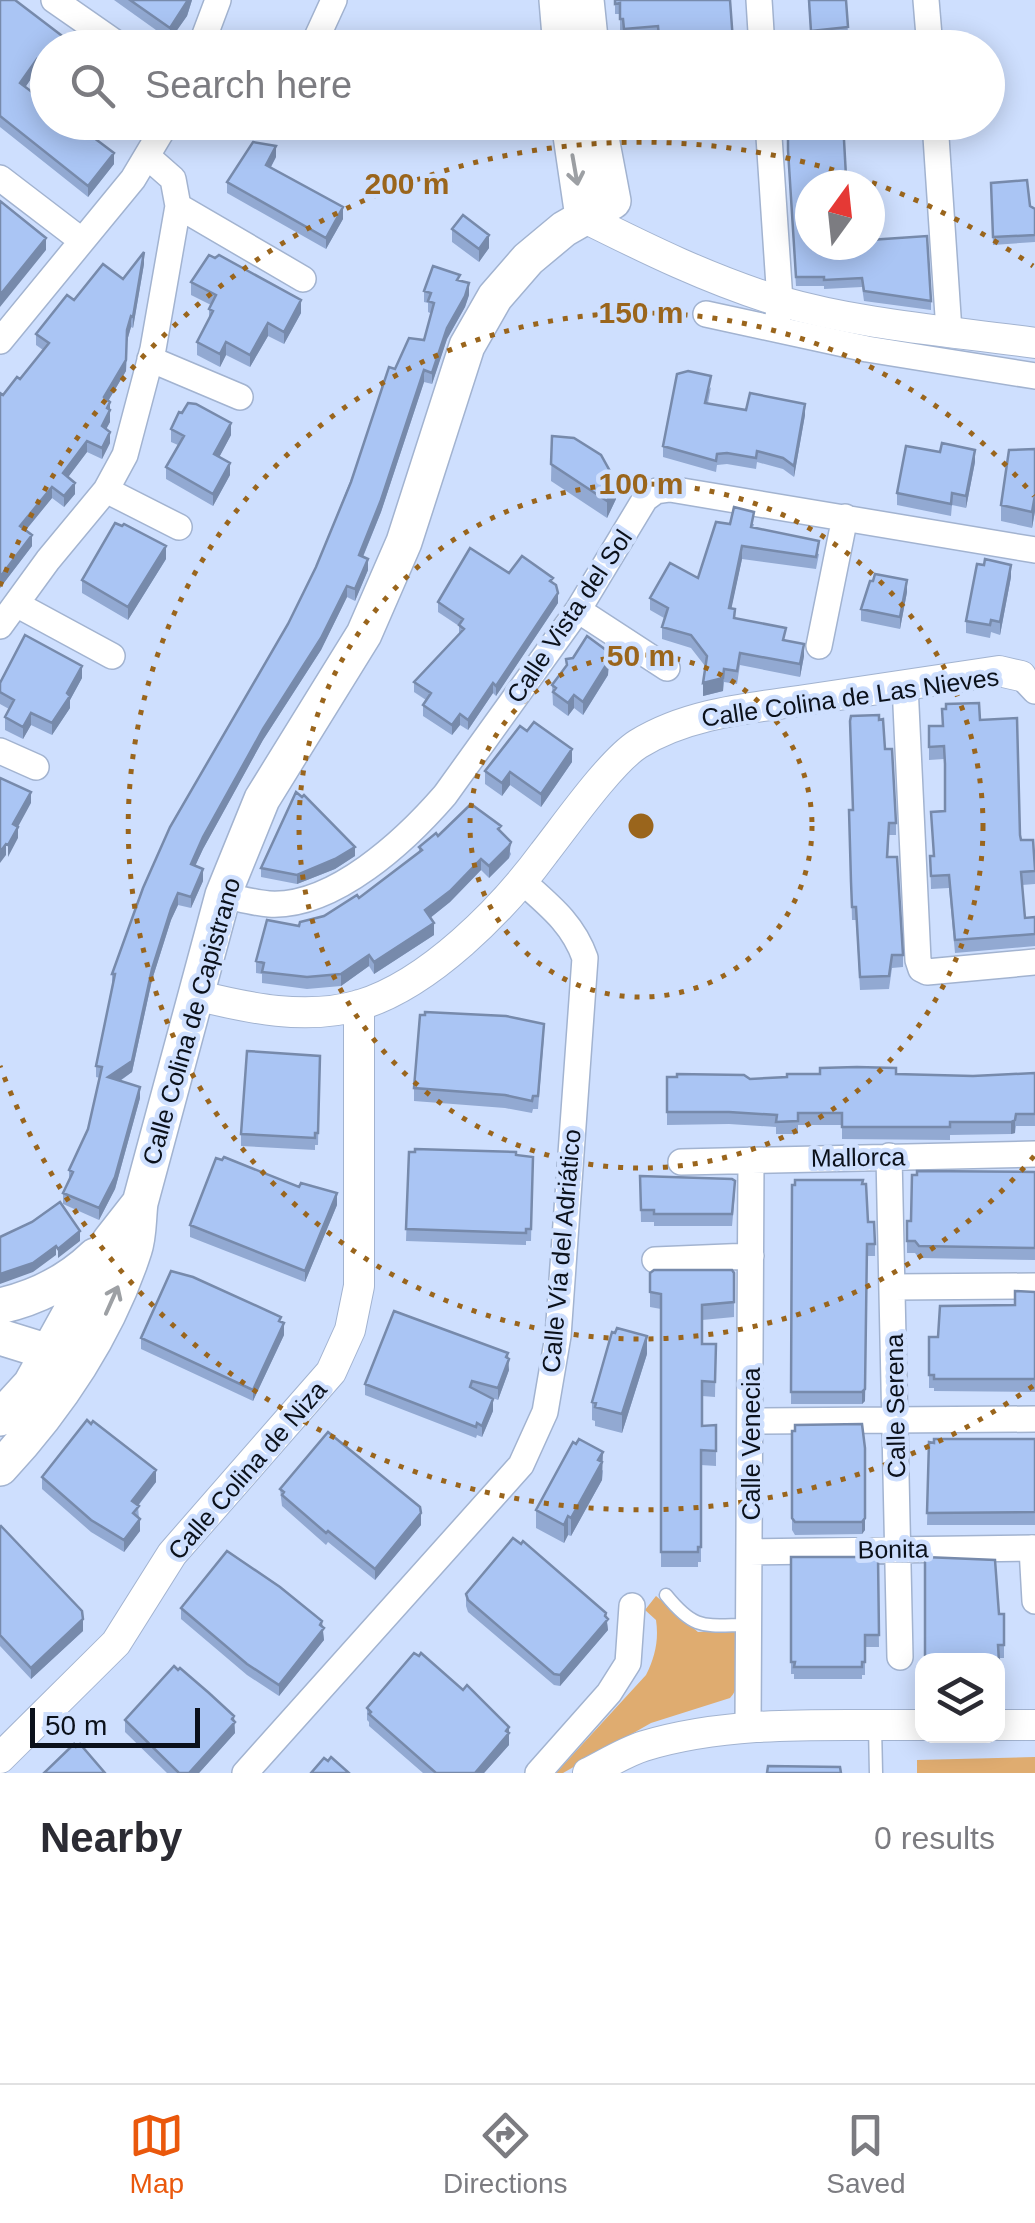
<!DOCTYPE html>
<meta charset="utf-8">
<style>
:root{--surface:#fff;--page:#f2f2f3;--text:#2b2b33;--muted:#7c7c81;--line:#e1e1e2;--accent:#ea580c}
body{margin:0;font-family:Arial,sans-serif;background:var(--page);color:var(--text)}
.controls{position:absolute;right:30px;bottom:30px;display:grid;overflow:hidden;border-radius:20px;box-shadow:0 5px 25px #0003}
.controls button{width:90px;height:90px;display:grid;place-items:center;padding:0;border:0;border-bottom:2px solid var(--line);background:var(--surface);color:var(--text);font:50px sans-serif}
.compass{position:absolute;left:795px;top:170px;width:90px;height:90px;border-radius:50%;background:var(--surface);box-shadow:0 5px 25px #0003;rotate:15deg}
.scale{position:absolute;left:30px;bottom:25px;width:170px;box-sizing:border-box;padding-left:10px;border:5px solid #0b111b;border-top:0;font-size:28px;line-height:35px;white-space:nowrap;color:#0b111b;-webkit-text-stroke:8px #cedffe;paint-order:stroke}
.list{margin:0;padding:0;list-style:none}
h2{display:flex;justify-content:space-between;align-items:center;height:130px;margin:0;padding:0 40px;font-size:42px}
h2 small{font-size:32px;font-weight:400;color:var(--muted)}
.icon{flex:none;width:55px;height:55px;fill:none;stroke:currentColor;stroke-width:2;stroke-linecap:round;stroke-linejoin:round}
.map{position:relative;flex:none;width:1035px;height:1773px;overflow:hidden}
.search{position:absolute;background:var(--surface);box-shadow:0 5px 25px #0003;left:30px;right:30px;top:30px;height:110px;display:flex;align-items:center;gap:25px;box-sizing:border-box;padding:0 35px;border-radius:55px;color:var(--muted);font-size:38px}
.sheet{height:310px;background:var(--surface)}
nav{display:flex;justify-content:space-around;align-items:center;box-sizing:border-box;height:140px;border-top:2px solid var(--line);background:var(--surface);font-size:28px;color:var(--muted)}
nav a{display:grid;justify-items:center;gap:5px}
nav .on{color:var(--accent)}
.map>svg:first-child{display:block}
.green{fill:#dfac70}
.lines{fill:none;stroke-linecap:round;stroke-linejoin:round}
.service-casing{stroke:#a2b3d0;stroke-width:15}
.minor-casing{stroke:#a2b3d0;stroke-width:28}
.tertiary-casing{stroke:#a2b3d0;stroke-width:32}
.secondary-casing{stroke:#a2b3d0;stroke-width:38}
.service{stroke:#fff;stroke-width:12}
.minor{stroke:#fff;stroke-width:25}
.tertiary{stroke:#fff;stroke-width:30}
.secondary{stroke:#fff;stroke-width:35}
.wall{fill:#92a9d2}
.shaded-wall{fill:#778aab}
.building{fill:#aac5f4;stroke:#778aab;stroke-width:2.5}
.oneway{stroke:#9da0a4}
.ring{fill:none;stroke:#9a651c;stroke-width:5;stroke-dasharray:5 10}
.labels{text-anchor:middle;stroke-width:9;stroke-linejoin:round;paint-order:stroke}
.street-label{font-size:25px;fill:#0b111b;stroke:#cedffe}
.centre{fill:#9a651c;stroke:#cedffe;stroke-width:5}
.ring-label{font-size:30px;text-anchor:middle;font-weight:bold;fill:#9a651c;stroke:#cedffe;stroke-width:9;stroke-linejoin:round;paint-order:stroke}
</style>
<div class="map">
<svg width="1035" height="1773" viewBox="0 0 1035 1773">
<rect width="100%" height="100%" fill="#cedffe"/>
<!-- green -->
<path class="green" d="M656,1596L698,1632L738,1630C739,1651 745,1682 730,1698L651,1723L563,1773H556L646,1675C655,1657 659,1640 656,1620L645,1610Z
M1035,1757V1773H917V1760Z"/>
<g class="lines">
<!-- service casing -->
<g class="service-casing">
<path id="service" d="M666,1595C696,1632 705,1625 750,1625
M875,1726L876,1773"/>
</g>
<!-- minor casing -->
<g class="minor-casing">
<path id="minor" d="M54,0L123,48
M759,0L762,48
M926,0L930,48
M200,48L218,0
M312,48L334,0
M768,122L780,301L778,317
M935,122L949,331
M0,178L81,240
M178,206L303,279
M706,314L867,349L1035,376
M0,341L133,179L167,122
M150,359L240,397
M106,490L179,527
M16,604L112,656
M578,610L667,668
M0,626L48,560L106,490L125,455L153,349L178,206L173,179L148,157
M819,646L845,517
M1021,676L1035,691
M905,685L918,960L921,969L927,972L1035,962
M0,751L36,767
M223,895C238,898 254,903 269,904C334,908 406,840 445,795L578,610L645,499L656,491L670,489L1035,550
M889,1156L900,1657
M681,1162L1035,1154
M655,1260L751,1256
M894,1287L1035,1286
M751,1421L1035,1419
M1032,1548L1035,1601
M750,1552L1035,1548
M748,1728L751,1160
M245,1773L521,1465L545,1412L558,1336L585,958C573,924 550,906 523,882
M538,1773L609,1693L628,1663L632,1606"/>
</g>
<!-- tertiary casing -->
<g class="tertiary-casing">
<path id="tertiary" d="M583,217C647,249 710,280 779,301C862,325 950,331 1035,343
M195,995C248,1008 306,1021 360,1005C429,984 502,910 544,853C566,825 610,762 638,744C690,712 753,708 812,699C874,690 937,680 999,671L1021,676
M998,1725H1035
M0,1758L116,1643L172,1554L331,1372L350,1330L359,1286V1005
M588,1773C606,1764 625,1752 644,1746C733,1719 831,1726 922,1725"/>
</g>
<!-- secondary casing -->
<g class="secondary-casing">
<path id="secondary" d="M557,0L561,48
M586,0L591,48
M569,122L583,217
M0,1306C35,1298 69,1281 95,1256
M0,1337L71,1359
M0,1418L31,1384L110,1241L139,1204
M0,1468C58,1406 108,1331 134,1250C139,1236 138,1218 140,1203L223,895L262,799L364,634L404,542L467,346L495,297L528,259L564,229L613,201L598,122"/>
</g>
<!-- service -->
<use href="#service" class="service"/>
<!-- minor -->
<use href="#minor" class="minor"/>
<!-- tertiary -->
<use href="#tertiary" class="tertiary"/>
<!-- secondary -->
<use href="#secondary" class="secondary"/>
</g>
<!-- wall -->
<path class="wall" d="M0,0L48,48V77L37,70L25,87L114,164L88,197L0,127Z
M114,0H192L187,16L170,40Z
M615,0H730L675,47L659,48L658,37L624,40L623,30H620V14H615Z
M808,0H846L848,34L811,37Z
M113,122H144L134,137Z
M276,157L271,167L343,219L326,249L227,193V182Z
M788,159L810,245L931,301V310L864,301L862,287L824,289V286H796Z
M991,183L1035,209V242L993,245Z
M452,229L489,248L479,262L452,242Z
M144,264L133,328L131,327L127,341L126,371L108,401L110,402V422L106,429L110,443L102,459L87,452L68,477L75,494L64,507L52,498L26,530L32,546L0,588L3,395L20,379L43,350L36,345V334L74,300L123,279Z
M460,281L469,295L465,307L447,339L432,384L424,382L381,512L363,557L368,570L355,601L347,597L321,650L263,740L203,849L195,866L203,881L191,908L178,905L171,920L152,980L132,1072L120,1081L140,1098L115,1189L99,1220L63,1204V1193L69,1180V1170L88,1129L100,1078L96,1077V1066L112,985V974L316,567L395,369L424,340L432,314L428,312V303L424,302V291Z
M191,282L301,313L284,344L268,336L250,367L226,355L220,367L197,355V342L209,319V309L211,305L191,295Z
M711,387L708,403L746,410L805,415L794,477L783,469L757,462L756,469L727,464L717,465L716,472L663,457V446Z
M171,429L231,435L219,457L230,475L213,506L166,479V467L178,445L171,442Z
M552,436L616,499L607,518L551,481Z
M1035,449V511L1032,528L1001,521V505Z
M975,462L966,508L952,505L951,516L897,505V493Z
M730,524H754L753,528L819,554L816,569L742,559L731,608L735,619L786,640L804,656L800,677L740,665L737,684L724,682L723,691L703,696L705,666L691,648L662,639V627L664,618L650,610V598L698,578Z
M166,559L128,620L82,593V580Z
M509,573L553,582L558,603L496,696L493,693L468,730L460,725L452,735L423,716V705L426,700L414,692V682L459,634V626L438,612V602Z
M1011,577L1000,635L991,632L990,638L966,633V621Z
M907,592L900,629L861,621V609Z
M566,659L610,667L608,669V675L583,715L574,708L568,716L553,705L552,685L566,666Z
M82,678L70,700V708L52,735L31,725L23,739L5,730V717L9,709L0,704V683Z
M980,720L1021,840L1035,869V884L1022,885L1025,918L1035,917V946L955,953L949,888L931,889L930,856H933L945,811L944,759L929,760V726H942Z
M527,731L572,762L541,807L510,785L502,796L485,784V771Z
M885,749L896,823V835H889L888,857L903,955V967L892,968L889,989L860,990L856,920H852L849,810H853Z
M501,832L511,854L509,858L489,878L481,870L450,902L430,918L434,935L374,974L369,966L341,986L307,989L262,983V974L256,973V961L299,926L324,916L359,898L419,852V847L438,836Z
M355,856L335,869L297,884L261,877V868Z
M544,1036L538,1109H533L532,1113L505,1108L414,1101V1088Z
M320,1056L318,1145H315V1150L241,1146V1134Z
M1035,1073V1126H1016L1015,1133L1011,1134L950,1135V1140L842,1139V1125H798V1134H776V1127L729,1124L667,1125V1077L750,1079L896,1074L973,1076Z
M409,1152L533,1157L531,1241H526V1245L406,1241Z
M1035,1172V1260L919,1258L915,1253H907V1221H911Z
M640,1176L735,1193L732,1226H654V1222H641Z
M792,1185L868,1222L875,1244V1256H867L865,1401L862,1404H791Z
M337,1205L305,1282L190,1237V1225Z
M650,1273H734V1317L702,1320V1344H716L715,1397L702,1396V1426L716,1425V1466L701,1465V1562H698V1567H661V1309L650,1307Z
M1035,1292V1392L934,1391V1388H929V1337H938L1015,1305Z
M281,1322L284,1335L253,1401L141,1349V1338Z
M647,1354L622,1433L595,1426V1421L592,1420V1402Z
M509,1370L498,1400L490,1397L493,1411L482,1437L477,1435L476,1438L365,1395V1384Z
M1035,1439V1525H927L929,1442Z
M865,1448V1530L862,1534L795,1535L792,1530V1460Z
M603,1470L602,1480L571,1536L568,1535L564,1543L536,1528V1510Z
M42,1477L156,1482L138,1506L140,1531L124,1552L91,1532L42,1489Z
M280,1489L421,1525L375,1580L328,1542L326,1545L282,1506Z
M0,1527L83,1631L31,1679L0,1646Z
M791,1557H878L879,1647H865V1675H862V1679H794V1674H791Z
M466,1594L606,1617L608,1630L560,1686L554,1685L468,1612L466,1606Z
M181,1608L322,1627L324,1640L279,1696L247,1675L181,1619Z
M999,1614H1004V1658H999V1675H998Z
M463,1690L509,1727V1745L484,1773H423L369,1726V1722L367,1720V1708Z
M125,1720L234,1721L235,1733L199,1773H167L125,1732Z"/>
<!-- shaded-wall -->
<path class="shaded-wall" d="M188,0H192L187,16L170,40V28Z
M37,59V70L20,95V83Z
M136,122H144L134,137V125Z
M276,146V157L266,176V165Z
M114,153V164L88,197V186Z
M343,207V219L326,249V238Z
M489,235V248L479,262V249Z
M46,238V250L0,307V295Z
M144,252V264L133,328V317Z
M469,283V295L465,307L447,339L432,384V373L447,328Z
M301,300V313L284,344V332Z
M131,316V327L127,341L126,371L104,408V397Z
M268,323V336L250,367V355Z
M226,342V355L220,367V354Z
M424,370V382L381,512L359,566V555Z
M110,402V422L102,437V426Z
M805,404V415L794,477V466Z
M231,423V435L214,467V454Z
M110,432V443L102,459V448Z
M87,441V452L63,484V473Z
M975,450V462L966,508V496Z
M230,463V475L213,506V494Z
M616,482V499L607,518V501Z
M75,483V494L64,507V496Z
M52,487V498L20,537V526Z
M1035,495V511L1032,528V512Z
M32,535V546L0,588V577Z
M166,546V559L128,620V607Z
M742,546V559L729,620V608Z
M368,559V570L355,601V589Z
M1011,565V577L1000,635V622Z
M907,580V592L900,629V617Z
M347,586V597L321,650L263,740L203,849L191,875V864L203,837L263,729Z
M558,593V603L496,696V686Z
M804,644V656L800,677V664Z
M610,653L608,675L583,715V702L604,659Z
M82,666V678L70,700V708L52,735V723Z
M724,669L723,691L703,696V683Z
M493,683V693L468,730V720Z
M574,695V708L568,716V703Z
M31,713V725L23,739V727Z
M460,714V725L452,735V725Z
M572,749V762L541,807V794Z
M510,772V785L502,796V783Z
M31,792V803L13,836V824Z
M18,827V838L8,857V845Z
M511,842L509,858L489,878V866Z
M6,844V855L0,863V852Z
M355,847V856L335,869L297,884V875Z
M481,859V870L450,902L425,922V910Z
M203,869V881L191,908V897Z
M178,893V905L171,920L152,980L132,1072L108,1089V1077L152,969L171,909Z
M434,923V935L374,974V962Z
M369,955V966L341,986V974Z
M140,1087V1098L115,1189L99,1220V1208Z
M1015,1120V1133L1011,1134V1122Z
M337,1193V1205L305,1282V1271Z
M80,1231V1241L58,1258V1249Z
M867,1244L865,1401L862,1404V1392Z
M56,1246V1255L33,1272L0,1284V1274Z
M284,1323V1335L253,1401V1390Z
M647,1336V1354L622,1433V1414Z
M508,1353L509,1370L498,1400V1388Z
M493,1399V1411L482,1437V1426Z
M603,1452L602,1480L571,1536V1518Z
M156,1470V1482L132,1513V1501Z
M421,1513V1525L375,1580V1569Z
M568,1516V1535L564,1543V1525Z
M865,1518V1530L862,1534V1522Z
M140,1519V1531L124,1552V1540Z
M606,1613L608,1630L560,1686V1675Z
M83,1619V1631L31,1679V1668Z
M322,1621L324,1640L279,1696V1685Z
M234,1716L235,1733L199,1773H189Z
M509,1727V1745L484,1773H475Z"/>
<!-- building -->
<path class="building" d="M0,0H15L78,48H48V66L37,59L20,83L48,104V122H73L114,153L88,186L0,116Z
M130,0H188L170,28Z
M615,0H730L733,41L743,40V48H676L675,36L659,37L658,26L624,29L623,19H620V3L615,4Z
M809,0H846L848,27L811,31Z
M795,122H843L846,176L849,175L850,185H810V245H870V240L927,236L931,301L864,291L862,278L824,280V277H796L788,150V123Z
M253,142L276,146L266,165L343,207L326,238L227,182Z
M1027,180L1030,206L1035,209V235L993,237L991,183Z
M0,201L46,238L0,295Z
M463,215L489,235L479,249L452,229Z
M144,252L133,317L131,316L127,330L126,360L104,397L110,402L107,408L110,410L102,426L110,432L102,448L87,441L63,473L75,483L64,496L52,487L20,526L32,535L0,577V393L3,395L17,377L20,379L49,343L36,334L67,295L74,300L103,264L123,279Z
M209,255L215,258L219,255L301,300L284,332L268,323L250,355L226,342L220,354L197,342L213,311L209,309L216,295L191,282Z
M433,266L460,275L457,280L469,283L465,296L447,328L432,373L424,370L381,500L359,555L368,559L355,589L347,586L321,638L263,729L203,837L191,864L203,869L191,897L178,893L171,909L152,969L132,1061L108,1077L140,1087L115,1177L99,1208L63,1193L73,1172L69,1170L88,1129L102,1067L96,1066L115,974H112L143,888L170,827L288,624L316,567L351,482L389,367L395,369L409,338L424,340L434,303L428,301L431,293L424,291Z
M688,371L711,376L705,403L746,410L750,393L805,404L794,466L783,458L757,451L756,458L727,453L717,454L716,461L663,446L677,374Z
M188,403L196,404L231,423L214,454L230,463L213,494L166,467L184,436L171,429L179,412L182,413Z
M552,436L574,438L601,455L616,482L607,501L551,464Z
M942,443L975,450L966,496L952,493L951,504L897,493L906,446L940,452Z
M1035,449V495L1032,512L1001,505L1009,450Z
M734,507L754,512L751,527L819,541L816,557L742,546L729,608L735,609L734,618L786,628L783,640L804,644L800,664L740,653L737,671L724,669L723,678L703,683L707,656L691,635L662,627L668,608L650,598L670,563L698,578L716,522L730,524Z
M115,523L122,526L124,524L166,546L128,607L82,580Z
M470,548L509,573L522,556L553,578L550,581L556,585L558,593L496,686L493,683L468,720L460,714L452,725L423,705L431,693L414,682L464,629L459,625L463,619L438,602Z
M985,559L1011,565L1000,622L991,620L990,625L966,621L977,564L984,565Z
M875,574L907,580L900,617L861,609L870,581H873Z
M25,635L82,666L67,693L70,696L52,723L31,713L23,727L5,717L14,700L0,692V683Z
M587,636L610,653L604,659L608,662L583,702L574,695L568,703L553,692L556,688L552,685L567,665L566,659L573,658Z
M979,703L980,720L1017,718L1020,835L1021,840H1033L1035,869V871L1021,872L1025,918L1035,917V934L955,940L949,875L931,876L930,856H934L931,812L945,811V764L944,746L929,747V726H943L942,709H946V704Z
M879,715V720L883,719L885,749H892L896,823H889L887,857H897L903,955H892L889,976L860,977L856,907H852L851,882L849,810H853L850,721L851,716Z
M534,722L572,749L541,794L510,772L502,783L485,771L520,726L527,731Z
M0,778L31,792L13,824L18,827L8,845L6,844L0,852Z
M296,792L302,797L304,795L355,847L335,859L297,875L261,868Z
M471,804L501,826L498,829L511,842L509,846L489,866L481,859L450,891L425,910L434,923L374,962L369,955L341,974L307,977L262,972L264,963L256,961L267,920L299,926L300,922L324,916L357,895L359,898L422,850L419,847L436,833L438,836Z
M425,1012L506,1016L544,1024L538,1096H533L532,1101L505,1095L414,1088L420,1015H425Z
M247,1051L320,1056L318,1133H315V1138L241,1134Z
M857,1067L896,1068V1074L973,1076L1035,1073V1114H1016L1015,1120L1011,1122H950V1127H842V1113H798V1121L776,1122L777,1115L729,1112H667V1077H677V1074L744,1075L750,1079L787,1077V1074H820V1068Z
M415,1149L516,1152V1155L533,1157L531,1229H526V1233L406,1229L409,1152H415Z
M224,1157L299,1187L301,1183L337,1193L305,1271L190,1225L216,1158L222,1160Z
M917,1171L1035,1172V1248L919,1246L915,1241H907V1221H911L912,1175H917Z
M640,1176L732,1179L735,1181L732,1214H654V1210H641Z
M795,1180H863L862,1184H866L868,1222H874L875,1244H867L865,1389L862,1392H791L792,1185H795Z
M60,1202L80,1231L58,1249L56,1246L33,1263L0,1274V1237L32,1222Z
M654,1270H732L734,1273V1302L702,1305V1344H716L715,1382L702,1381V1426L716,1425V1451L701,1450V1547H698V1552H661V1294L650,1292V1273Z
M171,1271L193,1277L281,1317L279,1321L284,1323L253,1390L141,1338Z
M1015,1291L1035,1292V1379H934V1375H929V1337H938L940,1306L1015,1305Z
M394,1311L508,1353L506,1357L509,1359L498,1388L472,1381L470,1387L493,1399L482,1426L477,1423L476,1427L365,1384Z
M617,1328L647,1336L622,1414L595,1407L596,1403L592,1402L612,1332L615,1333Z
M87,1420L91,1424L93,1421L156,1470L132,1501L139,1506L133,1513L140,1519L124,1540L91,1520L42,1477Z
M862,1424L865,1448V1518L862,1522H795L792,1518V1431H795V1425Z
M328,1432L420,1507L421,1513L375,1569L328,1531L326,1533L282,1495L284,1492L280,1489Z
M579,1439L603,1452L598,1460L602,1462L571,1518L568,1516L564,1525L536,1510L573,1442L576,1444Z
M934,1439H1035V1512L927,1513L929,1442L934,1443Z
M1,1526L82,1611L83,1619L31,1668L0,1635V1527Z
M513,1538L521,1544L523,1541L606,1613L605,1616L608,1619L560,1675L554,1674L468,1600L466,1594Z
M227,1551L280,1587L322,1621L320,1625L324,1628L279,1685L247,1664L181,1608Z
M791,1557H878L879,1635H865V1662H862V1667H794L795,1662H791Z
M925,1557L995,1560L999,1614H1004V1645H998L999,1662L998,1660H925Z
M414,1653L419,1656L421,1653L463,1690L467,1685L509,1727L506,1731L509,1733L475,1773H436L369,1714L371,1712L367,1708Z
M174,1666L178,1670L180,1668L209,1693L234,1716L232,1719L235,1722L189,1773H179L125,1720Z
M74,1744L76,1747L80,1744L105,1773H44Z
M331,1757L349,1773H311L324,1758L328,1761Z
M768,1766L840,1767L841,1773H767Z"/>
<!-- one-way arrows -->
<defs><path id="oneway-shaft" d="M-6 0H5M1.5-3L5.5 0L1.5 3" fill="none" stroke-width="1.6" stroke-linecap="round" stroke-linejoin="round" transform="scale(2.5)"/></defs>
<g class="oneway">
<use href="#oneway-shaft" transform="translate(575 170) rotate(80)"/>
<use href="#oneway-shaft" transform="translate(112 1300) rotate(-66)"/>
</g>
<!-- distance rings -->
<g class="ring">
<circle cx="641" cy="826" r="171"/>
<circle cx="641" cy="826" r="342"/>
<path d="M1034 1156A513 513 0 1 1 1034 496"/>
<path d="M1033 1386A684 684 0 0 1 0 1066M0 586A684 684 0 0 1 1033 266"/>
</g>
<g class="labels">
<!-- street labels -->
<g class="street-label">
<text transform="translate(569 616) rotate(-56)" y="9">Calle Vista del Sol</text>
<text transform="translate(850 697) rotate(-8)" y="9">Calle Colina de Las Nieves</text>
<text transform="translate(191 1021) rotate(-74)" y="9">Calle Colina de Capistrano</text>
<text transform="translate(858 1157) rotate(-1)" y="9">Mallorca</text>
<text transform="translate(561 1251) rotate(-85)" y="9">Calle Vía del Adriático</text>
<text transform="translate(895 1406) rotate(-91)" y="9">Calle Serena</text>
<text transform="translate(751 1444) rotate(-90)" y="9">Calle Venecia</text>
<text transform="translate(247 1470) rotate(-49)" y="9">Calle Colina de Niza</text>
<text transform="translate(893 1549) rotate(-1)" y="9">Bonita</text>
</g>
</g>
<circle cx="641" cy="826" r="15" class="centre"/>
<g class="ring-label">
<text x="407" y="194">200 m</text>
<text x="641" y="323">150 m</text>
<text x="641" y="494">100 m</text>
<text x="641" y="666">50 m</text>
</g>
</svg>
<div class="controls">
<button><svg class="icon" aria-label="layers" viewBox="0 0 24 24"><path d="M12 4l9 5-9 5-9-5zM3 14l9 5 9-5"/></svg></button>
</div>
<svg class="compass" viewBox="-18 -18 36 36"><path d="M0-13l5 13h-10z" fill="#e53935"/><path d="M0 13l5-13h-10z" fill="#7c7c81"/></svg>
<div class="scale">50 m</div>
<div class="search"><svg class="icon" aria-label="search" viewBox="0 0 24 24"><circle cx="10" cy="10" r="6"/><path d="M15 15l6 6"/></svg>Search here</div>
</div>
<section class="sheet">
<h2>Nearby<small>0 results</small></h2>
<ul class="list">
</ul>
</section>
<nav>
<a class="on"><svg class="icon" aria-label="map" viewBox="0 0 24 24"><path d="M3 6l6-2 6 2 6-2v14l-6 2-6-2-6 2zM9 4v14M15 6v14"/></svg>Map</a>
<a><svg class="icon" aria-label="directions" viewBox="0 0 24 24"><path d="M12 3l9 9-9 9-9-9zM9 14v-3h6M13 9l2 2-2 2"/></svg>Directions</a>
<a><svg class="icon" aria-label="saved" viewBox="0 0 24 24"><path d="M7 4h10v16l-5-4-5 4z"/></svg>Saved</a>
</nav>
